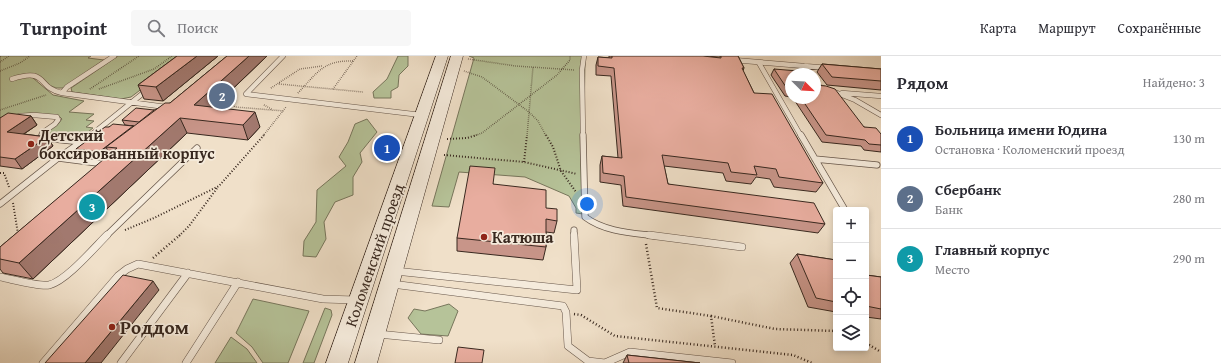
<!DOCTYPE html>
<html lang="ru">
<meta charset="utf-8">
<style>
:root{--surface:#fff;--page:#f7f7f7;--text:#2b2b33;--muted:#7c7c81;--line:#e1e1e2;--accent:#8f2418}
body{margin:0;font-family:"Gentium Book Plus",serif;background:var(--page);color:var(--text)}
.controls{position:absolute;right:12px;bottom:12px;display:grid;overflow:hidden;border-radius:4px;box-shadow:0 2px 6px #0003}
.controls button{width:36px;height:36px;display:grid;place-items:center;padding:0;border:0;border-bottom:1px solid var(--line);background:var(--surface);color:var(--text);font:20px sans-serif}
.compass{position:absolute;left:785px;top:12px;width:36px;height:36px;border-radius:50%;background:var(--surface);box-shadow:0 2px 6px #0003;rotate:114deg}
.you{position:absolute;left:587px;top:148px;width:14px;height:14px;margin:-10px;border:3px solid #fff;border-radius:50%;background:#1a73e8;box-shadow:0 0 0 6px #1a73e833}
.badge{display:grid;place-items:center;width:26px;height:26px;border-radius:50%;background:var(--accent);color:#fff;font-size:13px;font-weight:700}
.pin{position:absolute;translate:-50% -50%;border:2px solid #fff;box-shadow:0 1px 4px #0006}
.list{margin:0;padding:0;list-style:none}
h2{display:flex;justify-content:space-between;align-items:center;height:52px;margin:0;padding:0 16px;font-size:17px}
h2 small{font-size:13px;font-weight:400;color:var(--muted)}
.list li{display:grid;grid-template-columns:26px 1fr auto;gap:12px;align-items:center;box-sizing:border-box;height:60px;padding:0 16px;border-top:1px solid var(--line)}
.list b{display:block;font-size:15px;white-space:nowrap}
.list p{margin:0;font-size:13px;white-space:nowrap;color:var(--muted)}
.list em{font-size:13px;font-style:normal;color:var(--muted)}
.icon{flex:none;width:22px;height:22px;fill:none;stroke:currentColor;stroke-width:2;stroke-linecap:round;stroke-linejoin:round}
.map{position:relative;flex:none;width:881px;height:307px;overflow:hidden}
header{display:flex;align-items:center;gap:24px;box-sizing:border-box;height:56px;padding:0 20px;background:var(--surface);border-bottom:1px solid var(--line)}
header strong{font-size:19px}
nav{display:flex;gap:22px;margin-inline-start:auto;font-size:14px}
.search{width:280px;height:36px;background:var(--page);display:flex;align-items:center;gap:10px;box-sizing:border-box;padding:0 14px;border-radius:4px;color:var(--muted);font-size:15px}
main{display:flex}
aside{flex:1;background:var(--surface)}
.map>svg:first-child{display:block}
.green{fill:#b6c399;stroke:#77765c}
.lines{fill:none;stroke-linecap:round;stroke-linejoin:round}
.service-far2-casing{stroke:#66564a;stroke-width:5.5}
.service-far1-casing{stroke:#66564a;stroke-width:7}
.service-casing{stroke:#66564a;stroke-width:8}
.secondary-casing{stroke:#38281f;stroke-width:1}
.path-far2{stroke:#38281f;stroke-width:1.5;stroke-dasharray:0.5 1.5;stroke-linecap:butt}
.path-far1{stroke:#38281f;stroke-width:2;stroke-dasharray:1 2;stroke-linecap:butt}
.path{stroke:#38281f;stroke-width:2.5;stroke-dasharray:1 2.5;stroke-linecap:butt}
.service-far2{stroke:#f5ebdc;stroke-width:4.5}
.service-far1{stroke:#f5ebdc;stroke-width:5.5}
.service{stroke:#f5ebdc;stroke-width:7}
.secondary{fill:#f5ebdc;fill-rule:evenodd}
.wall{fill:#c89589;stroke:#38281f}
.shaded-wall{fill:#a2796f;stroke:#38281f}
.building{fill:#e8ad9f;stroke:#38281f}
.poi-dot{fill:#8f2418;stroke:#f5ebdc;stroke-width:1.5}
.labels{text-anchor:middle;stroke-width:3.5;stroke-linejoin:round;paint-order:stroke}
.poi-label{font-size:16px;font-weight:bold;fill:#38281f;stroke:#f5ebdc;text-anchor:start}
.street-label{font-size:16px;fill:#38281f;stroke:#f5ebdc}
.near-poi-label{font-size:19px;font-weight:bold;fill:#38281f;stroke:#f5ebdc;text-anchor:start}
</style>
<header>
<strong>Turnpoint</strong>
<div class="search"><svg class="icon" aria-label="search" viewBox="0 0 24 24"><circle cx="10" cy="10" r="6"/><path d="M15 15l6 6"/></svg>Поиск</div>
<nav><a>Карта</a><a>Маршрут</a><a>Сохранённые</a></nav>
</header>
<main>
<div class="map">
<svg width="881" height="307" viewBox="0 0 881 307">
<rect width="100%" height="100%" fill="#f0e0c9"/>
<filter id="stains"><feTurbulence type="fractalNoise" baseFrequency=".005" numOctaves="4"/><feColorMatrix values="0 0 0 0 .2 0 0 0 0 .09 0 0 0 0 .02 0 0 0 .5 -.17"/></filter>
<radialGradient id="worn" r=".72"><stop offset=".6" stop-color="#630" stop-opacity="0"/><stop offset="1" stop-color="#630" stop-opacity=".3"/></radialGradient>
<!-- green -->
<path class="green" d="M0,0H91L88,2L104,4L63,32H56L33,22L53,39L84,45L69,56L94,58L86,64L94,65L86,71L93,72L79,83L47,80L45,77L58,68L62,63L59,60L35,58L0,63Z
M118,0H185L131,41L121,43L72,36L71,32Z
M398,0H408V10L399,19L398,31L391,35V42H374L373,36L387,23Z
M469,0H585L583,158L576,157V152L569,140L525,121L459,116L449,151L432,150L474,2Z
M367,63L377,76L360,97L362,106L353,121V139L335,146L324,166L326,183L316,201L303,200L304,185L316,166L317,134L346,110L339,101L348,86L355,68Z
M253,243L309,255L288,307H263L252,291L236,277Z
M449,248L458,255L448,280L421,278L408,262L414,253L425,255Z
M325,252L331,254L332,259L314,307H303Z
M231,281L247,293L257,307H215Z"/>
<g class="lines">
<!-- service-far2 casing -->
<g class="service-far2-casing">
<path id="service-far2" d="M114,0L67,31L62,37L166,51
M283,0L246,38L421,59
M733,4L828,12
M759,7L801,80
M803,10L809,18
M12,23C49,11 36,32 62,37
M815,25L819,31L823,32
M832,35L855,44L881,59
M842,37L881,40
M19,60L34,59L57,61L58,64L55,68L42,77L43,80
M90,80L147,34
M583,80L582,14L584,0"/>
</g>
<!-- service-far1 casing -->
<g class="service-far1-casing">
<path id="service-far1" d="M42,79L43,82L82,86
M583,79L585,161C605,176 632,177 656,180
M801,79L845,154
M58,102L105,108
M815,103L877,109
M0,148L58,102L91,79
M574,174V180
M106,180L197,92"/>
</g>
<!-- service casing -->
<g class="service-casing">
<path id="service" d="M649,179L742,191
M395,215L577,234L574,179
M0,221C11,223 39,231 49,229C66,225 94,192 107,179
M392,228L563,250L566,256L568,290L588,305L605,307L630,296L732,307
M378,278L439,284
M43,307L118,220L127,213L138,208L323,243L355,244
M121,307L188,217
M186,307L238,226"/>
</g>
<!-- secondary casing -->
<g class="secondary-casing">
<path id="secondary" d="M436,0H448L348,307H326Z
M451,0H463L377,307H355Z"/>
</g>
<!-- path-far2 -->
<path class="path-far2" d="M0,0H2
M468,3L516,10L575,14
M0,6L9,0
M0,15L20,7L30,0
M464,15L482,21L529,56L538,65L546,80
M279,28L363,36
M271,32L300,13L322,10
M90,33L139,0
M99,33L154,13L172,0
M333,33L357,0
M298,37C318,16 323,4 354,5
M222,42L229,43L235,51L272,54
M264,49L273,54L283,55
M0,54L46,39
M263,80L286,51
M474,80L482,77L557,19L570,4V0
M527,80L533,11"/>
<!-- path-far1 -->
<path class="path-far1" d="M546,79L553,91L561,115L576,136
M447,83L467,82L477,79
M444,99L524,106L577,118
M524,106L527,79
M0,117H4L9,131
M13,147L18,178
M125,174L154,162L219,130L264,79
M179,180L189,170L218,131"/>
<!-- path -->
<path class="path" d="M646,188L657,252L711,260L715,290
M153,202L180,179
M574,258L581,259L615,280L793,299L812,307
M711,260L775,273L836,275
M866,287L881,296"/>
<!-- service-far2 -->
<use href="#service-far2" class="service-far2"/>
<!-- service-far1 -->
<use href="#service-far1" class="service-far1"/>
<!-- service -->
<use href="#service" class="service"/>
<!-- secondary -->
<use href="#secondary" class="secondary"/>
</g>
<!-- wall -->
<path class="wall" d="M177,0H218L163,45L144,43L138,29Z
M227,0H267L213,52L260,71L248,84L187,77L33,223L3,217L0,213V191L104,104L81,101L76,93L109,71L133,70H134L125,69L122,64L154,54L170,47Z
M609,0H703L720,1V0H738L744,12L743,15L754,37L823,127L816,136L774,131L770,123L756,121L751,128L726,125L723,117L664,110L668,128L825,168L818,177L623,150L621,129L600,126V109L602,100L618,102L611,20L596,19V9L598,1L609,2Z
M822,8L881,13V34L827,29L817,16Z
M774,13L791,18V41L785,40L771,19Z
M793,42H815L864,71L881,78V96L864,94L861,90L822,86Z
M31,60L37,69L24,78L47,81L53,90L22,113L0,110V62Z
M493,128L546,152L557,165L554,177L546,176V191L543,204L457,195V182Z
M797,198L836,204V256L808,251L790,207Z
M866,219L881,221V263L866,261Z
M627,299L700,307H623Z"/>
<!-- shaded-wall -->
<path class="shaded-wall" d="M197,0H218L163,45L156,31Z
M249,0H267L200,64L194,49Z
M255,56L260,71L248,84L243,69Z
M31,60L37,69L13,85L7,76Z
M180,62L187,77L33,223L19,207Z
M47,81L53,90L22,113L15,103Z
M106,91L110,99L104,104L99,96Z
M153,225L159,234L101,307H85Z"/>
<!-- building -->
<path class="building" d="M177,0H197L156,31L138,29Z
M227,0H249L194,49L255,56L243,69L180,62L19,207L0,203V191L117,92L106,91L165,47H170Z
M612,0H703L721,2V0H738L744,12H742L754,37L772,38L823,127L779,121L776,113L754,110L757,119L731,116L728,107L662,99L668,128L814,147L825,168L626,141L624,120L603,117L602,100L622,102L614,12L598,10V1L612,2Z
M822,8L881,13V25L832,21Z
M774,13L798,15L800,18H791V34H788Z
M815,29L826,30L835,33L864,71L876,72L881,78V89L869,88L865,84L826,79L801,42H815Z
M136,52L154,54L139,66L122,64Z
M8,57L31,60L7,76L47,81L15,103L0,101V62Z
M113,68L133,70L99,96L76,93L105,71H109Z
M470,110L495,112L493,128L546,134V152L557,153V165L546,163V191L457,182Z
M797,198L836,204V246L816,242Z
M123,219L153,225L85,307H45Z
M866,219L881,221V253L866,250Z
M458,291L484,294L482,307H455Z
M627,299L700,307H629Z"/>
<!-- markers -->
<g class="poi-dot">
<circle cx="31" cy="88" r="4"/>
<circle cx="484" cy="181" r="4"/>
<circle cx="112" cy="271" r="4"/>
</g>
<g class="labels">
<!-- poi labels -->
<g class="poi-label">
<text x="39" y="85">Детский<tspan x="39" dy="18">боксированный корпус</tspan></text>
<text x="492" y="187">Катюша</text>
</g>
<!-- street labels -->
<g class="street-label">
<text transform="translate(374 199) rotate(-71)" y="6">Коломенский проезд</text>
</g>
<!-- near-poi labels -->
<g class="near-poi-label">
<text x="120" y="278">Роддом</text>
</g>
</g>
<rect width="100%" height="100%" filter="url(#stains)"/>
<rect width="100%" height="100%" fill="url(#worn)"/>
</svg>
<div class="controls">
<button>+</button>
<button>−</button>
<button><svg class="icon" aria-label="locate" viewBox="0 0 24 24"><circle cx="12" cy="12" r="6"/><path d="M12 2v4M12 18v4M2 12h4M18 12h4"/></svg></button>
<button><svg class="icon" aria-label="layers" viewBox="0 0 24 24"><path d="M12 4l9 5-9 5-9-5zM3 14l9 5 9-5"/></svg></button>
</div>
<svg class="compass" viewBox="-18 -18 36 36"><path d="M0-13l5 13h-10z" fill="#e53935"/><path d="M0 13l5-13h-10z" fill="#7c7c81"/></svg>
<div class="you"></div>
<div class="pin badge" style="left:387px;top:92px;background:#1a4fb4">1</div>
<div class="pin badge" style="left:222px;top:40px;background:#5c6f8a">2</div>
<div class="pin badge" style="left:92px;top:151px;background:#0f9aa8">3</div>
</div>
<aside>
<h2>Рядом<small>Найдено: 3</small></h2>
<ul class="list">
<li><span class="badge" style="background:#1a4fb4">1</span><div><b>Больница имени Юдина</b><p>Остановка · Коломенский проезд</p></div><em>130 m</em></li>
<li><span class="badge" style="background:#5c6f8a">2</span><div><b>Сбербанк</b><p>Банк</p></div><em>280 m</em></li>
<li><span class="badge" style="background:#0f9aa8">3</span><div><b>Главный корпус</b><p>Место</p></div><em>290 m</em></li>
</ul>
</aside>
</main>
